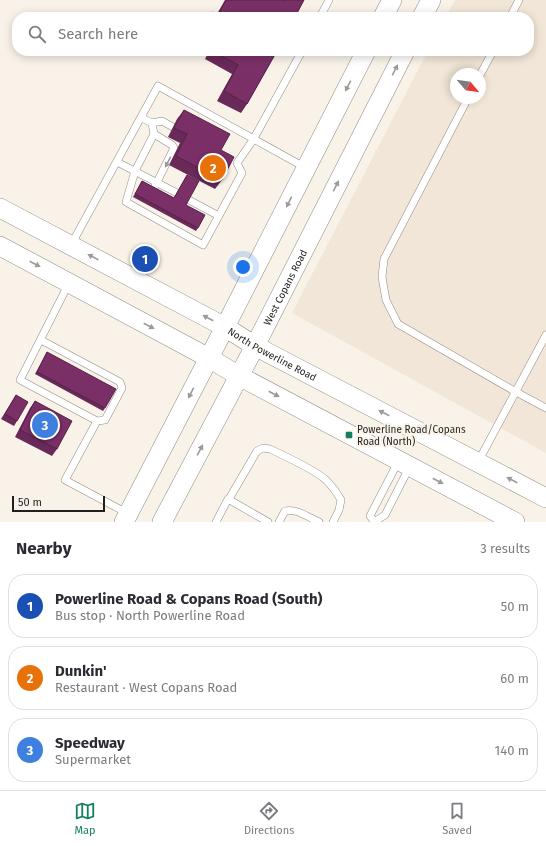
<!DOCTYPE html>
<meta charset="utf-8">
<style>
:root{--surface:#fff;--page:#f2f2f3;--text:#2b2b33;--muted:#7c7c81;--line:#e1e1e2;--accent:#14815e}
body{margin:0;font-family:"Fira Sans",sans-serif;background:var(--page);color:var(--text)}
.compass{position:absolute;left:450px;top:68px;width:36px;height:36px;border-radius:50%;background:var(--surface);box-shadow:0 2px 10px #0003;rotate:119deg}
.scale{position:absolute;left:12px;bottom:10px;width:93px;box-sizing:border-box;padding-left:4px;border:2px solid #211f1b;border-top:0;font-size:11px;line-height:14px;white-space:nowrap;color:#211f1b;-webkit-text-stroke:3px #f8f2e9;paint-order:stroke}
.you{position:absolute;left:243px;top:267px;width:14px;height:14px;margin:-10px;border:3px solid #fff;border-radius:50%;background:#1a73e8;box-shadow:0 0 0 6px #1a73e833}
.badge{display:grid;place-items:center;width:26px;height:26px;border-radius:50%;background:var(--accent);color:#fff;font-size:13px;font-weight:700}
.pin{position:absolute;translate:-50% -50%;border:2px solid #fff;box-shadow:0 1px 4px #0006}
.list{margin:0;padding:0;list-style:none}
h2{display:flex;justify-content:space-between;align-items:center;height:52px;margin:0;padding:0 16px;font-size:17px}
h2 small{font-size:13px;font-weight:400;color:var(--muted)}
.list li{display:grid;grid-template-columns:26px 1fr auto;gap:12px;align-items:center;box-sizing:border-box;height:64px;margin:0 8px 8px;padding:0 8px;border:1px solid var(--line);border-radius:16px}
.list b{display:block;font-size:15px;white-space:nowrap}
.list p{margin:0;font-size:13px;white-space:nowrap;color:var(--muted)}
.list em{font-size:13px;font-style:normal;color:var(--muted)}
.icon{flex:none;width:22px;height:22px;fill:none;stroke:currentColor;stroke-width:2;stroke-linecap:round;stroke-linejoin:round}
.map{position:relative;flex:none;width:546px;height:522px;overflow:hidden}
.search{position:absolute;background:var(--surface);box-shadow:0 2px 10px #0003;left:12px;right:12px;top:12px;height:44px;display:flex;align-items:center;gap:10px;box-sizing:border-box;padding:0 14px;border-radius:16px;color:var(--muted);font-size:15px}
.sheet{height:268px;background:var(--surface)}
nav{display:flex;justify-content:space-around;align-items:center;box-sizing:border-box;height:56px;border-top:1px solid var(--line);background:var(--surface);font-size:11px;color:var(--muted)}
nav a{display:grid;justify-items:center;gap:2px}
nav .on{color:var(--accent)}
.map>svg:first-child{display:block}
.built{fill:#f1e6d7;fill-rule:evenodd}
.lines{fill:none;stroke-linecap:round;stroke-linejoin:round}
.service-casing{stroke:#908b83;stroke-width:8}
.secondary-casing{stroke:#908b83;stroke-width:20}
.service{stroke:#fff;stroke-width:7}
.secondary{stroke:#fff;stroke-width:19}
.wall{fill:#692959}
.building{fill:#7a3067;stroke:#552248}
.oneway{fill:#9b9a98}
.poi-dot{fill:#14815e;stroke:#f8f2e9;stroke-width:1.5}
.labels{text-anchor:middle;stroke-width:4;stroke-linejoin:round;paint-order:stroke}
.street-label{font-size:10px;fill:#211f1b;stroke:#f8f2e9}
.poi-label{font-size:10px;fill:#211f1b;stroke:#f8f2e9;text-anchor:start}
</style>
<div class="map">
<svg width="546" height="522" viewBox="0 0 546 522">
<rect width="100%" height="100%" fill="#f8f2e9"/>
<!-- built -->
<path class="built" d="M455,0H546V453L292,313L428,51H529V17H446ZM456,74H480V98H456Z"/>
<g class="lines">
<!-- service casing -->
<g class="service-casing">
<path id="service" d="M320,17L329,0
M510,17L519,0
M480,75L493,51
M468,98L384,259L382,277L386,300L398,324L516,392L546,408
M142,118L152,123L162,121L173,127
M152,123L154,134L172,145L174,148L153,190
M154,134L135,171L126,202L203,245L242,173L237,163L253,140L302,51
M117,162L177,193
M189,200L219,216
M71,245L158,86L306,168
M69,283L20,380L97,421L65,480L127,513
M41,340L120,382L122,388L105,420L97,421
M478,462L546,335
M229,499L257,451L263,448L270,449C285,456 315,470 326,480C332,486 337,493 341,500L339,510L333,522
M216,522L228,499L268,522
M279,522L285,511C296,508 308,517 319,522
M374,522L385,515L410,466
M375,522L370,516L399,460"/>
</g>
<!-- secondary casing -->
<g class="secondary-casing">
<g id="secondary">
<path d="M383,17L392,0"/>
<path d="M422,17L431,0"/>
<path id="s1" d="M0,208L225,327L255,346L546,498"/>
<path d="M0,246L209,358L239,376L515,522"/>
<path d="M124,522L225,327L366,51"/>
<path id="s2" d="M162,522L255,346L405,51"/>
</g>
</g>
<!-- service -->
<use href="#service" class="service"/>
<!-- secondary -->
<use href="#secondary" class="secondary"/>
</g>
<!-- wall -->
<path class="wall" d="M225,0H304L295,17H208L212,12L217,14Z
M209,51H277L247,104L241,113L217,101L232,74L205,59Z
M184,110L221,150L222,180L215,189L169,165L180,143L168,137L177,119Z
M187,175L186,205L198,228L196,231L133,197L142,181L174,198Z
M47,352L105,408L103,411L35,374Z
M16,395L17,421L14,426L1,419Z
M35,401L57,449L52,456L15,437L30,408Z"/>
<!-- building -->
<path class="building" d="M226,0H283L284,1V0H304L295,17H209L212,12L218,15Z
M213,51H277L247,104L224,91L238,65Z
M184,110L230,134L221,150L234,157L222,180L176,156L187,134L174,128Z
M187,175L199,181L186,205L205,215L198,228L135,194L142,181L174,198Z
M47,352L116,389L105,408L37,372Z
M16,395L28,402L17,421L5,414Z
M35,401L72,421L57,449L20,430Z"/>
<!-- one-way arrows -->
<defs><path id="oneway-solid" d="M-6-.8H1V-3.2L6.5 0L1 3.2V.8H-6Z"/></defs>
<g class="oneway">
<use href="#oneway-solid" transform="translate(395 70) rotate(-63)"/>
<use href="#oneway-solid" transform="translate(348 86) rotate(117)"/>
<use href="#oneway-solid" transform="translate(168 162) rotate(117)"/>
<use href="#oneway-solid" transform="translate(336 186) rotate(-63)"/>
<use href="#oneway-solid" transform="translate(289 202) rotate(117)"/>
<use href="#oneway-solid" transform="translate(93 257) rotate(-152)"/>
<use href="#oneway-solid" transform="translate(35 264) rotate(28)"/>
<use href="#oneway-solid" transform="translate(208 318) rotate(-152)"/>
<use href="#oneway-solid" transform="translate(149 326) rotate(28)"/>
<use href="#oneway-solid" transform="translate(191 393) rotate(117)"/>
<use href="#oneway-solid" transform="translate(274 394) rotate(28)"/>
<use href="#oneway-solid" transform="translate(384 413) rotate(-153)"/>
<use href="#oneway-solid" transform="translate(200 450) rotate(-62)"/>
<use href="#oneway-solid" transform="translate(512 480) rotate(-152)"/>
<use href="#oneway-solid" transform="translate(438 481) rotate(28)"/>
</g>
<!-- markers -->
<rect class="poi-dot" x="345" y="431" width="8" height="8" rx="2"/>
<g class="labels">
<!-- street labels -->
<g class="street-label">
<text dy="4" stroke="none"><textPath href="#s2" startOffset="265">West Copans Road</textPath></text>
<text dy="4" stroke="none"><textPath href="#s1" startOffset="309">North Powerline Road</textPath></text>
</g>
<!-- poi labels -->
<g class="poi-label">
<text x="357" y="433">Powerline Road/Copans<tspan x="357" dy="12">Road (North)</tspan></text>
</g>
</g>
</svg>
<svg class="compass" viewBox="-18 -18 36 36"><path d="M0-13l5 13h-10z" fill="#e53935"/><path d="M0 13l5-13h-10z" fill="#7c7c81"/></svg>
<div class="scale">50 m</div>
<div class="you"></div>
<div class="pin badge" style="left:145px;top:259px;background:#1a4fb4">1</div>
<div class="pin badge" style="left:213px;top:168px;background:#e8710a">2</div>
<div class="pin badge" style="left:45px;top:425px;background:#3f7fe0">3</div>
<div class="search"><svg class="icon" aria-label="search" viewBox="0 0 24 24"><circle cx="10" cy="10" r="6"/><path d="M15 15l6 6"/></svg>Search here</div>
</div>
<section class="sheet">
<h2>Nearby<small>3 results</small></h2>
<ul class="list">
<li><span class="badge" style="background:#1a4fb4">1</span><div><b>Powerline Road &amp; Copans Road (South)</b><p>Bus stop · North Powerline Road</p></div><em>50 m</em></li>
<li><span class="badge" style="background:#e8710a">2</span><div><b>Dunkin'</b><p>Restaurant · West Copans Road</p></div><em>60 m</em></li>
<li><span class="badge" style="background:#3f7fe0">3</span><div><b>Speedway</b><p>Supermarket</p></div><em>140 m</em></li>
</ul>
</section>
<nav>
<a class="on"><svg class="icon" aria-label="map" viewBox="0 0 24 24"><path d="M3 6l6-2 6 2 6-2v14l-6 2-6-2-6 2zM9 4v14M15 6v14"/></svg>Map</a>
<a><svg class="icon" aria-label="directions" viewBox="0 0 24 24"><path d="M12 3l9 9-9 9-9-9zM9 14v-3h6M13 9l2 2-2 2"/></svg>Directions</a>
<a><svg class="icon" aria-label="saved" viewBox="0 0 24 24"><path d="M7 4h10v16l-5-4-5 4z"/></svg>Saved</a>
</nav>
